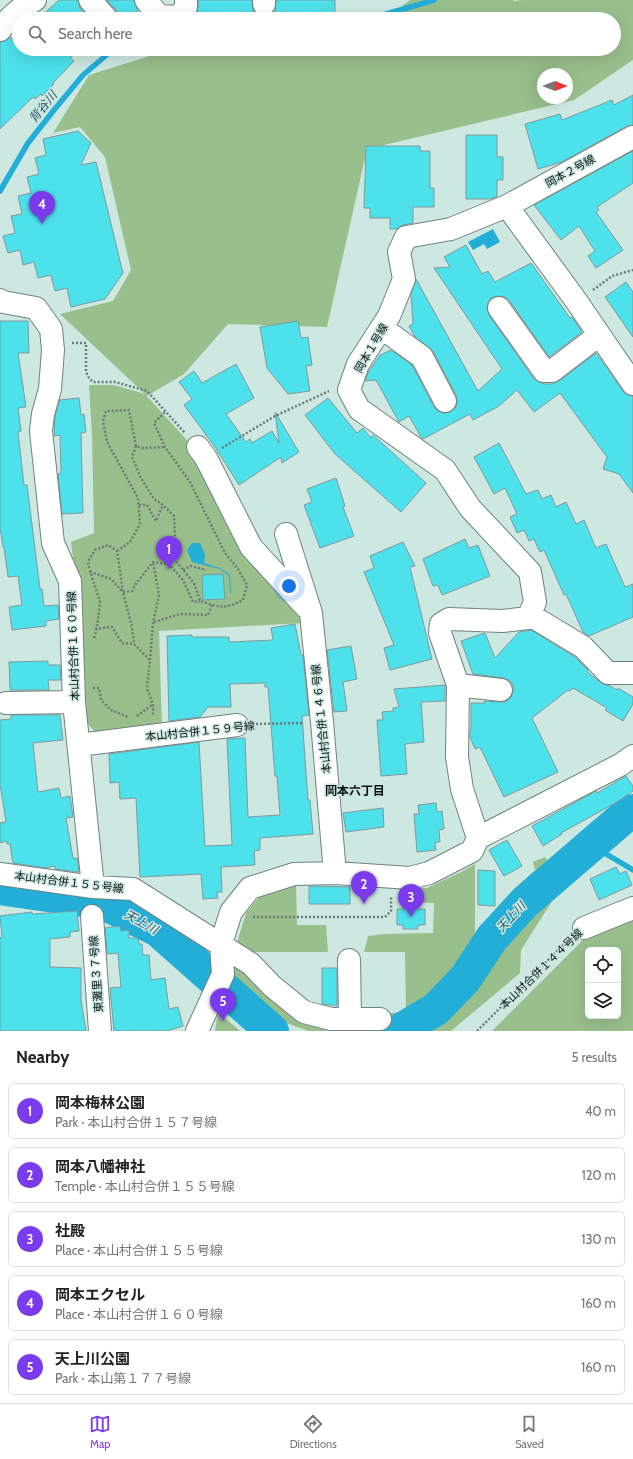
<!DOCTYPE html>
<meta charset="utf-8">
<style>
:root{--surface:#fff;--page:#f6f6f6;--text:#222;--muted:#767676;--line:#e0e0e0;--accent:#7c3aed}
body{margin:0;font-family:Cabin,"Noto Sans JP",sans-serif;background:var(--page);color:var(--text)}
.controls{position:absolute;right:12px;bottom:12px;display:grid;overflow:hidden;border-radius:6px;box-shadow:0 4px 16px #0002}
.controls button{width:36px;height:36px;display:grid;place-items:center;padding:0;border:0;border-bottom:1px solid var(--line);background:var(--surface);color:var(--text);font:20px sans-serif}
.compass{position:absolute;left:537px;top:68px;width:36px;height:36px;border-radius:50%;background:var(--surface);box-shadow:0 4px 16px #0002;rotate:90deg}
.you{position:absolute;left:289px;top:586px;width:14px;height:14px;margin:-10px;border:3px solid #fff;border-radius:50%;background:#1a73e8;box-shadow:0 0 0 6px #1a73e833}
.badge{display:grid;place-items:center;width:26px;height:26px;border-radius:50%;background:var(--accent);color:#fff;font-size:13px;font-weight:700}
.pin{position:absolute;translate:-50% -33px;filter:drop-shadow(0 1px 2px #0008)}
.pin::after{content:'';position:absolute;top:21px;width:14px;height:12px;background:inherit;clip-path:polygon(0 0,100% 0,50% 100%)}
.list{margin:0;padding:0;list-style:none}
h2{display:flex;justify-content:space-between;align-items:center;height:52px;margin:0;padding:0 16px;font-size:17px}
h2 small{font-size:13px;font-weight:400;color:var(--muted)}
.list li{display:grid;grid-template-columns:26px 1fr auto;gap:12px;align-items:center;box-sizing:border-box;height:56px;margin:0 8px 8px;padding:0 8px;border:1px solid var(--line);border-radius:6px}
.list b{display:block;font-size:15px;white-space:nowrap}
.list p{margin:0;font-size:13px;white-space:nowrap;color:var(--muted)}
.list em{font-size:13px;font-style:normal;color:var(--muted)}
.icon{flex:none;width:22px;height:22px;fill:none;stroke:currentColor;stroke-width:2;stroke-linecap:round;stroke-linejoin:round}
.map{position:relative;flex:none;width:633px;height:1031px;overflow:hidden}
.search{position:absolute;background:var(--surface);box-shadow:0 4px 16px #0002;left:12px;right:12px;top:12px;height:44px;display:flex;align-items:center;gap:10px;box-sizing:border-box;padding:0 14px;border-radius:22px;color:var(--muted);font-size:15px}
.sheet{height:372px;background:var(--surface)}
nav{display:flex;justify-content:space-around;align-items:center;box-sizing:border-box;height:56px;border-top:1px solid var(--line);background:var(--surface);font-size:11px;color:var(--muted)}
nav a{display:grid;justify-items:center;gap:2px}
nav .on{color:var(--accent)}
.map>svg:first-child{display:block}
.green{fill:#99bf8d;fill-rule:evenodd}
.water{fill:#22aed6}
.lines{fill:none;stroke-linecap:round;stroke-linejoin:round}
.stream{stroke:#22aed6;stroke-width:5.5}
.river{stroke:#22aed6;stroke-width:34}
.building{fill:#4de1ec;stroke:#80999b}
.minor-casing{stroke:#6c847f;stroke-width:24}
.path{stroke:#6b7c78;stroke-width:2.5;stroke-dasharray:2 2;stroke-linecap:butt}
.minor{stroke:#fff;stroke-width:22}
.labels{text-anchor:middle;stroke-width:3;stroke-linejoin:round;paint-order:stroke}
.street-label{font-size:11px;fill:#0b1412;stroke:#cde7e1}
.water-label{font-size:12px;font-style:italic;fill:#265a6b;stroke:#cde7e1}
.neighbourhood-label{font-size:12px;font-weight:bold;fill:#0b1412;stroke:#cde7e1}
</style>
<div class="map">
<svg width="633" height="1031" viewBox="0 0 633 1031">
<rect width="100%" height="100%" fill="#cde7e1"/>
<!-- green -->
<path class="green" d="M410,0H513L514,1L523,0H633V60L574,100L367,149L327,327L228,324L184,374L147,396L60,314L113,301L131,270L105,157L80,127L53,133L89,75L172,49H614V19H385ZM543,74H567V98H543Z
M89,385H114L145,394L195,449L300,608L303,623L159,631L162,729L97,734L87,723L82,628L71,542L94,533L92,435Z
M545,857L563,884L521,950L520,973L451,1031H308L265,1015L232,989L231,968L248,967L320,1012L406,1013L405,952H364L368,936L384,934L433,933L434,903L409,902L408,888H427L461,872L475,864V934L516,902L519,885L535,870L533,862Z
M296,883L297,925H326L328,952H244L237,943L246,913L260,896Z
M633,916V1031H492L588,935ZM588,950H618V1016H588Z
M218,1012L240,1031H215Z"/>
<!-- water -->
<path class="water" d="M493,229L500,242L487,249L484,244L473,250L468,242Z
M192,543H200L205,554L204,563L220,568L230,575L231,593L230,594L229,576L220,569L192,562L187,550Z"/>
<g class="lines">
<!-- stream -->
<path class="stream" d="M369,19L434,0
M0,191L28,143L54,110L83,75L110,52L116,49
M591,845L633,870"/>
<!-- river -->
<path class="river" d="M0,888L103,903L126,914L158,930L272,1031
M399,1031L436,1009L465,979L492,938L525,902L625,816L633,811"/>
</g>
<!-- building -->
<path class="building" d="M59,0H78L80,8L90,19H38Z
M108,0H134L138,11L128,19H119L117,11L107,1Z
M198,0H252L253,11L258,15L264,16L270,15L275,11L276,0H335V19L312,18L194,19L198,7Z
M19,30V49H80L70,58L74,61L53,83L54,84L42,96L41,94L35,99L33,97L0,129V42L5,41L10,37L11,39Z
M633,95V125L627,126L562,162L538,169L525,124L560,114L562,120L612,100L614,105Z
M78,131L91,143L81,165L96,162L123,273L105,299L71,307L67,288L55,291L51,275L38,278L34,262L23,265L20,250L8,253L3,236L15,233L11,216L22,214L18,196L31,193L27,177L39,174L35,158L46,155L43,139Z
M466,135H497V157H503V180H497V197L490,199H466Z
M366,146H420V151H430V188H434V207H413V223L403,225L397,229H390V218H370V208H364Z
M633,151V183L597,207L599,210L596,212L623,250L596,268L588,256L595,251L579,226L561,240L534,205Z
M466,245L482,274L488,271L495,282L531,263L570,318L572,317L582,332L549,357L509,300L505,297L498,296L491,298L488,302L487,309L489,315L534,379L539,382L544,384H552L559,381L596,353L623,391L627,395L633,396V493L619,474L603,469L607,457L560,393L534,412L517,390L499,406L473,420L470,414L423,439L421,437L409,416L399,422L376,380L365,381L369,371L380,355L391,350L412,365L434,407L438,411L444,413L450,412L456,407L457,401L456,395L433,351L415,337L409,326L413,324L411,294L416,279L478,391L502,369L434,268L450,267L444,257Z
M626,282L633,292V337L605,297Z
M0,321H28L29,353H18L26,407L18,408L21,431L18,432L24,485H27L40,589H42L44,606L58,605L59,619L46,621V626L12,630L9,607L22,605L18,576L8,577L4,547H3L0,527Z
M298,321L301,338L308,337L312,365L306,366L310,391L288,394L267,368L260,327Z
M236,364L254,398L226,414L246,442L250,439L252,443L272,431L279,443L275,412L299,452L282,463L281,457L239,485L215,447L184,405L192,399L179,382L194,371L202,383Z
M79,398L81,415L84,414L86,432L81,433L83,513L62,514L58,474L61,473L60,435L54,436L55,416L60,400Z
M328,398L357,433L363,428L371,438L373,435L426,483L401,512L335,454L305,415Z
M499,443L526,494L538,490L542,499L551,495L556,507L566,502L576,524L584,520L596,548L606,544L625,587L633,584V617L589,636L583,632L566,594L564,595L544,550L540,552L534,539L529,541L524,530L517,533L510,517L517,514L505,488L494,494L474,457Z
M336,478L345,506L343,507L354,536L320,548L304,505L312,502L307,489Z
M465,539L469,548L478,545L490,576L442,595L438,585L433,586L423,559Z
M403,542L415,566L410,567L432,659L390,670L384,648L394,645L364,572L374,568L370,556Z
M223,574L225,599L203,600L202,575Z
M295,624L301,655H303L309,715L302,716L308,800H310L313,834L260,838V850L254,851L255,865L221,867L222,892H217L218,898L203,899L201,874L140,877L136,798L120,799L119,782L110,783L109,754L199,742L205,846L232,845L227,739L245,738L248,817L280,815L277,776H275L268,687H265V683L230,684L231,707H208L200,717L169,721L167,636L192,635V637H229V642L273,640L271,628Z
M531,630L575,657L588,670L587,672L603,684L610,686L617,690L618,688L633,697V704L623,721L605,710L607,708L573,688L570,691L568,690L532,718L558,772L504,797L480,747L475,749L470,737V730L471,729V703H485L484,701L500,702H506L511,697L513,691V685L509,680L503,678L473,674L461,641L485,633L495,658L519,632Z
M351,646L357,679L343,682L347,711L334,712L327,650Z
M48,661V665H60L61,680H48L49,690H10L9,662Z
M445,685V701L421,702L424,742L405,744L407,774L381,776L377,720H383L382,712L393,711V708L399,707L394,689Z
M11,715H60L63,740L33,743L38,792L59,788L61,798L70,796L73,817L66,818L73,858H77L79,872L55,869V866L45,868L13,863L10,844H7L6,841L0,843V823L6,822L0,784V720L11,719Z
M626,776L633,786V791L617,802L561,833L562,834L543,846L532,826L596,791L597,793Z
M436,803L437,812L442,811L444,829L439,830L440,842H435L436,850L417,852L414,814H419L418,805Z
M383,808L384,827L346,832L343,813Z
M507,840L522,866L504,876L489,850Z
M616,867L620,874L626,871L632,885L599,900L590,879Z
M478,870L495,871V906L478,905Z
M309,886L350,887V904H309Z
M403,904H418V909H425V925H418V929H403V925H397V909H403Z
M77,911L79,931L70,932V937L50,939V967L81,968V1000L86,1031H0V938L2,937L0,916L32,912V914Z
M120,926L121,931L129,930V938H138L139,944H142L143,955H149L151,980L165,978L169,1009L178,1007L183,1026L167,1031H114L110,988L121,987L118,953L107,954L105,928Z
M322,968H337V1006L322,1004Z"/>
<g class="lines">
<!-- minor casing -->
<g class="minor-casing">
<path id="minor" d="M90,0L107,19
M146,0L159,16L179,17L186,7V0
M264,0V4
M0,30C10,16 20,7 35,0
M507,206L577,302L633,384
M0,300L3,302L36,308L51,329L53,350L50,389L43,414L41,431L53,543L70,581L74,702L93,887
M499,308L544,371H552L599,335
M382,328L422,357L445,401
M198,447L206,458L251,547L306,607
M286,534L311,613L322,722L335,873
M530,615L583,647L608,673H633
M458,685L501,690
M6,703L74,702
M79,745L237,725
M478,838L462,789L457,757L458,685L440,633L441,624L449,619L502,621L528,618L535,602L530,572L470,508L445,470L359,409L349,390L358,364L389,316L404,279L399,252L406,237L451,229L507,206L633,137
M478,838L620,765L633,756
M0,874L93,887L133,889L251,964L272,986L304,1012L331,1019H380
M92,916L100,1031
M584,928L633,908
M349,960L350,1019
M197,1031L223,974L221,944L231,912L250,888L294,874L335,873L410,878L429,873L472,851L478,838"/>
</g>
<!-- path -->
<path class="path" d="M593,290L612,276L633,270
M72,343H86V372L89,378L93,382H115L147,391L185,433
M136,446L132,457L141,478L154,499L163,505L174,516L175,537L174,559L194,583L200,601C219,607 224,610 243,600L247,585L238,569L225,553L190,482L165,447L154,423L165,412
M222,448L275,416L329,391
M139,505H147L156,521L163,505
M117,551L130,542L140,524L138,498L107,442L103,421L106,411L129,410L136,446L142,448L165,447
M183,570L191,566L206,570
M90,572L111,579L123,592L132,591L135,585L153,562L169,564L183,580L193,602L200,601
M154,622L180,614L208,615L212,605
M95,629L112,627L122,643L134,644
M94,638L97,628L100,601L92,578L88,562L95,550L108,545L117,551L123,592L132,627L134,644L150,660L147,688L153,705V715
M150,660L153,623L159,595L153,562
M93,688H99L101,700L111,710L128,717
M137,716L152,705
M256,724L303,723
M253,917H385L391,911V896
M477,1031L556,952L569,940"/>
<!-- minor -->
<use href="#minor" class="minor"/>
</g>
<g class="labels">
<!-- street labels -->
<g class="street-label">
<text transform="translate(570 171) rotate(-29)" y="4">岡本２号線</text>
<text transform="translate(371 348) rotate(-60)" y="4">岡本１号線</text>
<text transform="translate(73 646) rotate(-92)" y="4">本山村合併１６０号線</text>
<text transform="translate(321 719) rotate(-96)" y="4">本山村合併１４６号線</text>
<text transform="translate(200 731) rotate(-6)" y="4">本山村合併１５９号線</text>
<text transform="translate(69 882) rotate(7)" y="4">本山村合併１５５号線</text>
<text transform="translate(541 969) rotate(-44)" y="4">本山村合併１４４号線</text>
<text transform="translate(96 974) rotate(-94)" y="4">東灘里３７号線</text>
</g>
<!-- water labels -->
<g class="water-label">
<text transform="translate(43 107) rotate(-51)" y="4">背谷川</text>
<text transform="translate(511 917) rotate(-47)" y="4">天上川</text>
<text transform="translate(141 922) rotate(29)" y="4">天上川</text>
</g>
<!-- neighbourhood labels -->
<g class="neighbourhood-label">
<text x="355" y="795">岡本六丁目</text>
</g>
</g>
</svg>
<div class="controls">
<button><svg class="icon" aria-label="locate" viewBox="0 0 24 24"><circle cx="12" cy="12" r="6"/><path d="M12 2v4M12 18v4M2 12h4M18 12h4"/></svg></button>
<button><svg class="icon" aria-label="layers" viewBox="0 0 24 24"><path d="M12 4l9 5-9 5-9-5zM3 14l9 5 9-5"/></svg></button>
</div>
<svg class="compass" viewBox="-18 -18 36 36"><path d="M0-13l5 13h-10z" fill="#e53935"/><path d="M0 13l5-13h-10z" fill="#767676"/></svg>
<div class="you"></div>
<div class="pin badge" style="left:169px;top:569px">1</div>
<div class="pin badge" style="left:364px;top:904px">2</div>
<div class="pin badge" style="left:411px;top:917px">3</div>
<div class="pin badge" style="left:42px;top:224px">4</div>
<div class="pin badge" style="left:223px;top:1021px">5</div>
<div class="search"><svg class="icon" aria-label="search" viewBox="0 0 24 24"><circle cx="10" cy="10" r="6"/><path d="M15 15l6 6"/></svg>Search here</div>
</div>
<section class="sheet">
<h2>Nearby<small>5 results</small></h2>
<ul class="list">
<li><span class="badge">1</span><div><b>岡本梅林公園</b><p>Park · 本山村合併１５７号線</p></div><em>40 m</em></li>
<li><span class="badge">2</span><div><b>岡本八幡神社</b><p>Temple · 本山村合併１５５号線</p></div><em>120 m</em></li>
<li><span class="badge">3</span><div><b>社殿</b><p>Place · 本山村合併１５５号線</p></div><em>130 m</em></li>
<li><span class="badge">4</span><div><b>岡本エクセル</b><p>Place · 本山村合併１６０号線</p></div><em>160 m</em></li>
<li><span class="badge">5</span><div><b>天上川公園</b><p>Park · 本山第１７７号線</p></div><em>160 m</em></li>
</ul>
</section>
<nav>
<a class="on"><svg class="icon" aria-label="map" viewBox="0 0 24 24"><path d="M3 6l6-2 6 2 6-2v14l-6 2-6-2-6 2zM9 4v14M15 6v14"/></svg>Map</a>
<a><svg class="icon" aria-label="directions" viewBox="0 0 24 24"><path d="M12 3l9 9-9 9-9-9zM9 14v-3h6M13 9l2 2-2 2"/></svg>Directions</a>
<a><svg class="icon" aria-label="saved" viewBox="0 0 24 24"><path d="M7 4h10v16l-5-4-5 4z"/></svg>Saved</a>
</nav>
